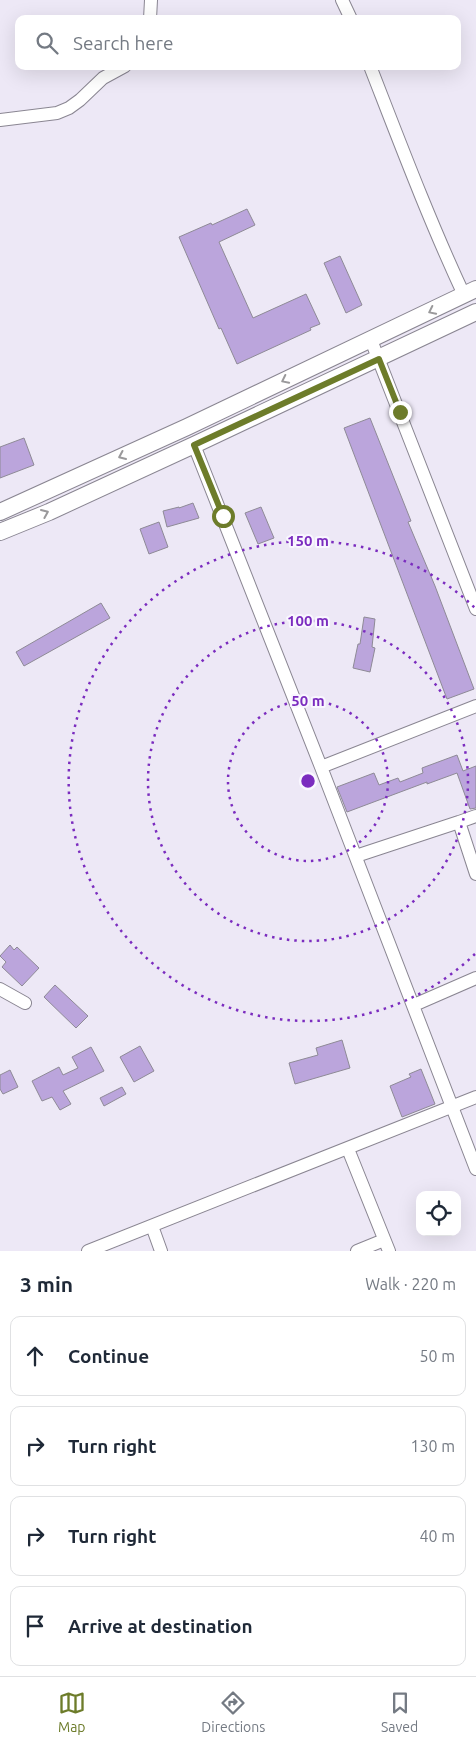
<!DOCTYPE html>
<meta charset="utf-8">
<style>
:root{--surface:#fff;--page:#f2f2f3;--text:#1f2937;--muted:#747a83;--line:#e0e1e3;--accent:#6d7c2a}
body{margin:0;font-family:Ubuntu,sans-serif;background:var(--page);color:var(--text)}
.controls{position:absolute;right:15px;bottom:15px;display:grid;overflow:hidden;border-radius:10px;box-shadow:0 5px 20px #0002}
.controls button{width:45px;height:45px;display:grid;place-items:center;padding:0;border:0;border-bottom:1px solid var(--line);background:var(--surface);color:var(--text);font:25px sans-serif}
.stop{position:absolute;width:15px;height:15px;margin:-11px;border:4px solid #6d7c2a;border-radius:50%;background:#fff}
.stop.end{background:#6d7c2a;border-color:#fff;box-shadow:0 1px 5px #0008}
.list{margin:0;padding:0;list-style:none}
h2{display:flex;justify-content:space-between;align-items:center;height:65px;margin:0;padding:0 20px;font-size:21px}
h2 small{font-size:16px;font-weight:400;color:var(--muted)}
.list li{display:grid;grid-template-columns:32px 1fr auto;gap:15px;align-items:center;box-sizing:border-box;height:80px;margin:0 10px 10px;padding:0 10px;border:1px solid var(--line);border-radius:10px}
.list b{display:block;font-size:19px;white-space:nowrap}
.list em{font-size:16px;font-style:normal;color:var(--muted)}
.icon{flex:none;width:28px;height:28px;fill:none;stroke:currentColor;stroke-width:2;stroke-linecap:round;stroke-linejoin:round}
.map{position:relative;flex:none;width:476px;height:1251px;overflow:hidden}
.search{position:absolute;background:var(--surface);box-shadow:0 5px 20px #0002;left:15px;right:15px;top:15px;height:55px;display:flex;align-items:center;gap:12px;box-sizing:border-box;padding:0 18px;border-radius:10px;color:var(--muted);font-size:19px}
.sheet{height:425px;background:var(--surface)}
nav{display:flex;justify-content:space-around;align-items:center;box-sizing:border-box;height:70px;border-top:1px solid var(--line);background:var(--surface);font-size:14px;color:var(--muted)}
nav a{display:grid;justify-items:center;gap:2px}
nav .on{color:var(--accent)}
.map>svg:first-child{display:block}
.building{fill:#bba5dc;stroke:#8e8a96}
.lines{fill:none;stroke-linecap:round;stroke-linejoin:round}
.minor-casing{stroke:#8a8692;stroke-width:14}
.major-casing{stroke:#8a8692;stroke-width:18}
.minor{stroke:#fff;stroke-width:12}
.major{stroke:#fff;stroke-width:16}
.oneway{stroke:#9a999b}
.route{stroke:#6d7c2a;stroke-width:6}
.ring{fill:none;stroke:#7b2cbf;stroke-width:2.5;stroke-dasharray:2.5 5}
.centre{fill:#7b2cbf;stroke:#f9f7ff;stroke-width:2.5}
.ring-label{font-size:15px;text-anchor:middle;font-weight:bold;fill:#7b2cbf;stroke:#f9f7ff;stroke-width:4;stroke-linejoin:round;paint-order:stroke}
</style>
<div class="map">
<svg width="476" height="1251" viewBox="0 0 476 1251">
<rect width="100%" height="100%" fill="#ede8f6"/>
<!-- building -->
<path class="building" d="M247,209L255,225L219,242L253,318L306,294L320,324L310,328L311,330L237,364L221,328L219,329L179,237L211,223L212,225Z
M340,256L362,305L346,313L324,263Z
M370,418L411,521L408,522L435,586L474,689L447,699L344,428Z
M24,438L34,465L0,478V447Z
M193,503L199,518L167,527L163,511L179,507V508Z
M261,507L274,538L258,544L245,513Z
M159,522L168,547L149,554L140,529Z
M101,603L110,618L24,666L16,652Z
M364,617L375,619L372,647L375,648L370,672L353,668L358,644H360Z
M457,755L463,771L476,766V808L470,809L457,773L427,784V782L347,812L337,787L374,773L379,785L398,778L400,782L423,773L422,768Z
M10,945L14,950L17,947L39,968L22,986L2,967L6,962L0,956Z
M55,985L88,1016L76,1028L44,997Z
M342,1040L350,1068L295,1084L289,1063L318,1055L316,1048Z
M140,1046L154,1071L134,1082L120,1057Z
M91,1047L104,1071L63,1091L71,1104L60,1110L52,1097L42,1101L32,1081L59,1067L63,1075L78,1068L72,1057Z
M421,1069L435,1104L402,1117L390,1086L411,1077L409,1074Z
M10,1070L18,1087L3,1094L0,1089V1075Z
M122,1087L126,1094L104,1106L100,1098Z"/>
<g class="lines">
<!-- minor casing -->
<g class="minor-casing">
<path id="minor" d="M342,0L351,19
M150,19L151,0
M370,66C400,143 429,220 464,295
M0,120L57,113L69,108L80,100L103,78L125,66
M371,340L476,609
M194,445L321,767L476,1169
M321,767L476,706
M476,816L459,822L476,874
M356,856L459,822
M0,989L25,1003
M414,1005L476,978
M348,1149L389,1251
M152,1226L161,1251
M88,1251L476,1097
M357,1251L384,1240"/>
</g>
<!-- major casing -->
<g class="major-casing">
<path id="major" d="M0,512L187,427L476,289
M0,532L49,512L194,445L476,312"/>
</g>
<!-- minor -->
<use href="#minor" class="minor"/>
<!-- major -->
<use href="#major" class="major"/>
</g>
<!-- one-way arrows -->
<defs><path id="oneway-chevron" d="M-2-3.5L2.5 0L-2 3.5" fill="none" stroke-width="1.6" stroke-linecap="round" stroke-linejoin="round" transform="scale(1.25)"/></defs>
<g class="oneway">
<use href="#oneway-chevron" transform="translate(432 311) rotate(154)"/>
<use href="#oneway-chevron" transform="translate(285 380) rotate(154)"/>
<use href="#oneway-chevron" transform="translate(122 456) rotate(156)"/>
<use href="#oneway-chevron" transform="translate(45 513) rotate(-23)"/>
</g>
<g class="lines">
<!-- route -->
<path class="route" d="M223,516L194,445L379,359L400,412"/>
</g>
<!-- distance rings -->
<g class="ring">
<circle cx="308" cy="781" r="80"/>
<circle cx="308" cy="781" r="160"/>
<path d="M475 954A240 240 0 1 1 475 608"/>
</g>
<circle cx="308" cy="781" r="8" class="centre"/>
<g class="ring-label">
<text x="308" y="546">150 m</text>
<text x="308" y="626">100 m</text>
<text x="308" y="706">50 m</text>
</g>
</svg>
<div class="controls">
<button><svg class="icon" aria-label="locate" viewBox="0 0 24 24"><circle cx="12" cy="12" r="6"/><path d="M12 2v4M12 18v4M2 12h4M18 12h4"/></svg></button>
</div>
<div class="stop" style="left:223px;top:516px"></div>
<div class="stop end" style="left:400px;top:412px"></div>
<div class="search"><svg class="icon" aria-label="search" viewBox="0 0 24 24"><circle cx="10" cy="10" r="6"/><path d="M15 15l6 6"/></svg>Search here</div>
</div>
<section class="sheet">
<h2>3 min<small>Walk · 220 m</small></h2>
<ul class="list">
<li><svg class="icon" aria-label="ahead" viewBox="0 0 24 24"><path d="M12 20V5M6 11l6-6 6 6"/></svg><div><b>Continue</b></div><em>50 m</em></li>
<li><svg class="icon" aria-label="right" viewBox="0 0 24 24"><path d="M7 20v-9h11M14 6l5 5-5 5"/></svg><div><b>Turn right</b></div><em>130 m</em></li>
<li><svg class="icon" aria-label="right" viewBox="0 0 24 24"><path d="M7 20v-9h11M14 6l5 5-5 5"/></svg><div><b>Turn right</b></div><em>40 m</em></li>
<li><svg class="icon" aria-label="arrive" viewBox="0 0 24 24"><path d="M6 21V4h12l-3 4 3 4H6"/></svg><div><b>Arrive at destination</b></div></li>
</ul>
</section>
<nav>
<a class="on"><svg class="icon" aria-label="map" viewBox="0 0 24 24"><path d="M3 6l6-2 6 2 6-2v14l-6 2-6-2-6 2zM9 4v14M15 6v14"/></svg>Map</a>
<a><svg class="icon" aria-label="directions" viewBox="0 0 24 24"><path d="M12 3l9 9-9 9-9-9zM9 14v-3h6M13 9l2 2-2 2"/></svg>Directions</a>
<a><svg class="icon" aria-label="saved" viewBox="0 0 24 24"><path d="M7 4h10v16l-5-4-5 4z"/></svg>Saved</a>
</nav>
